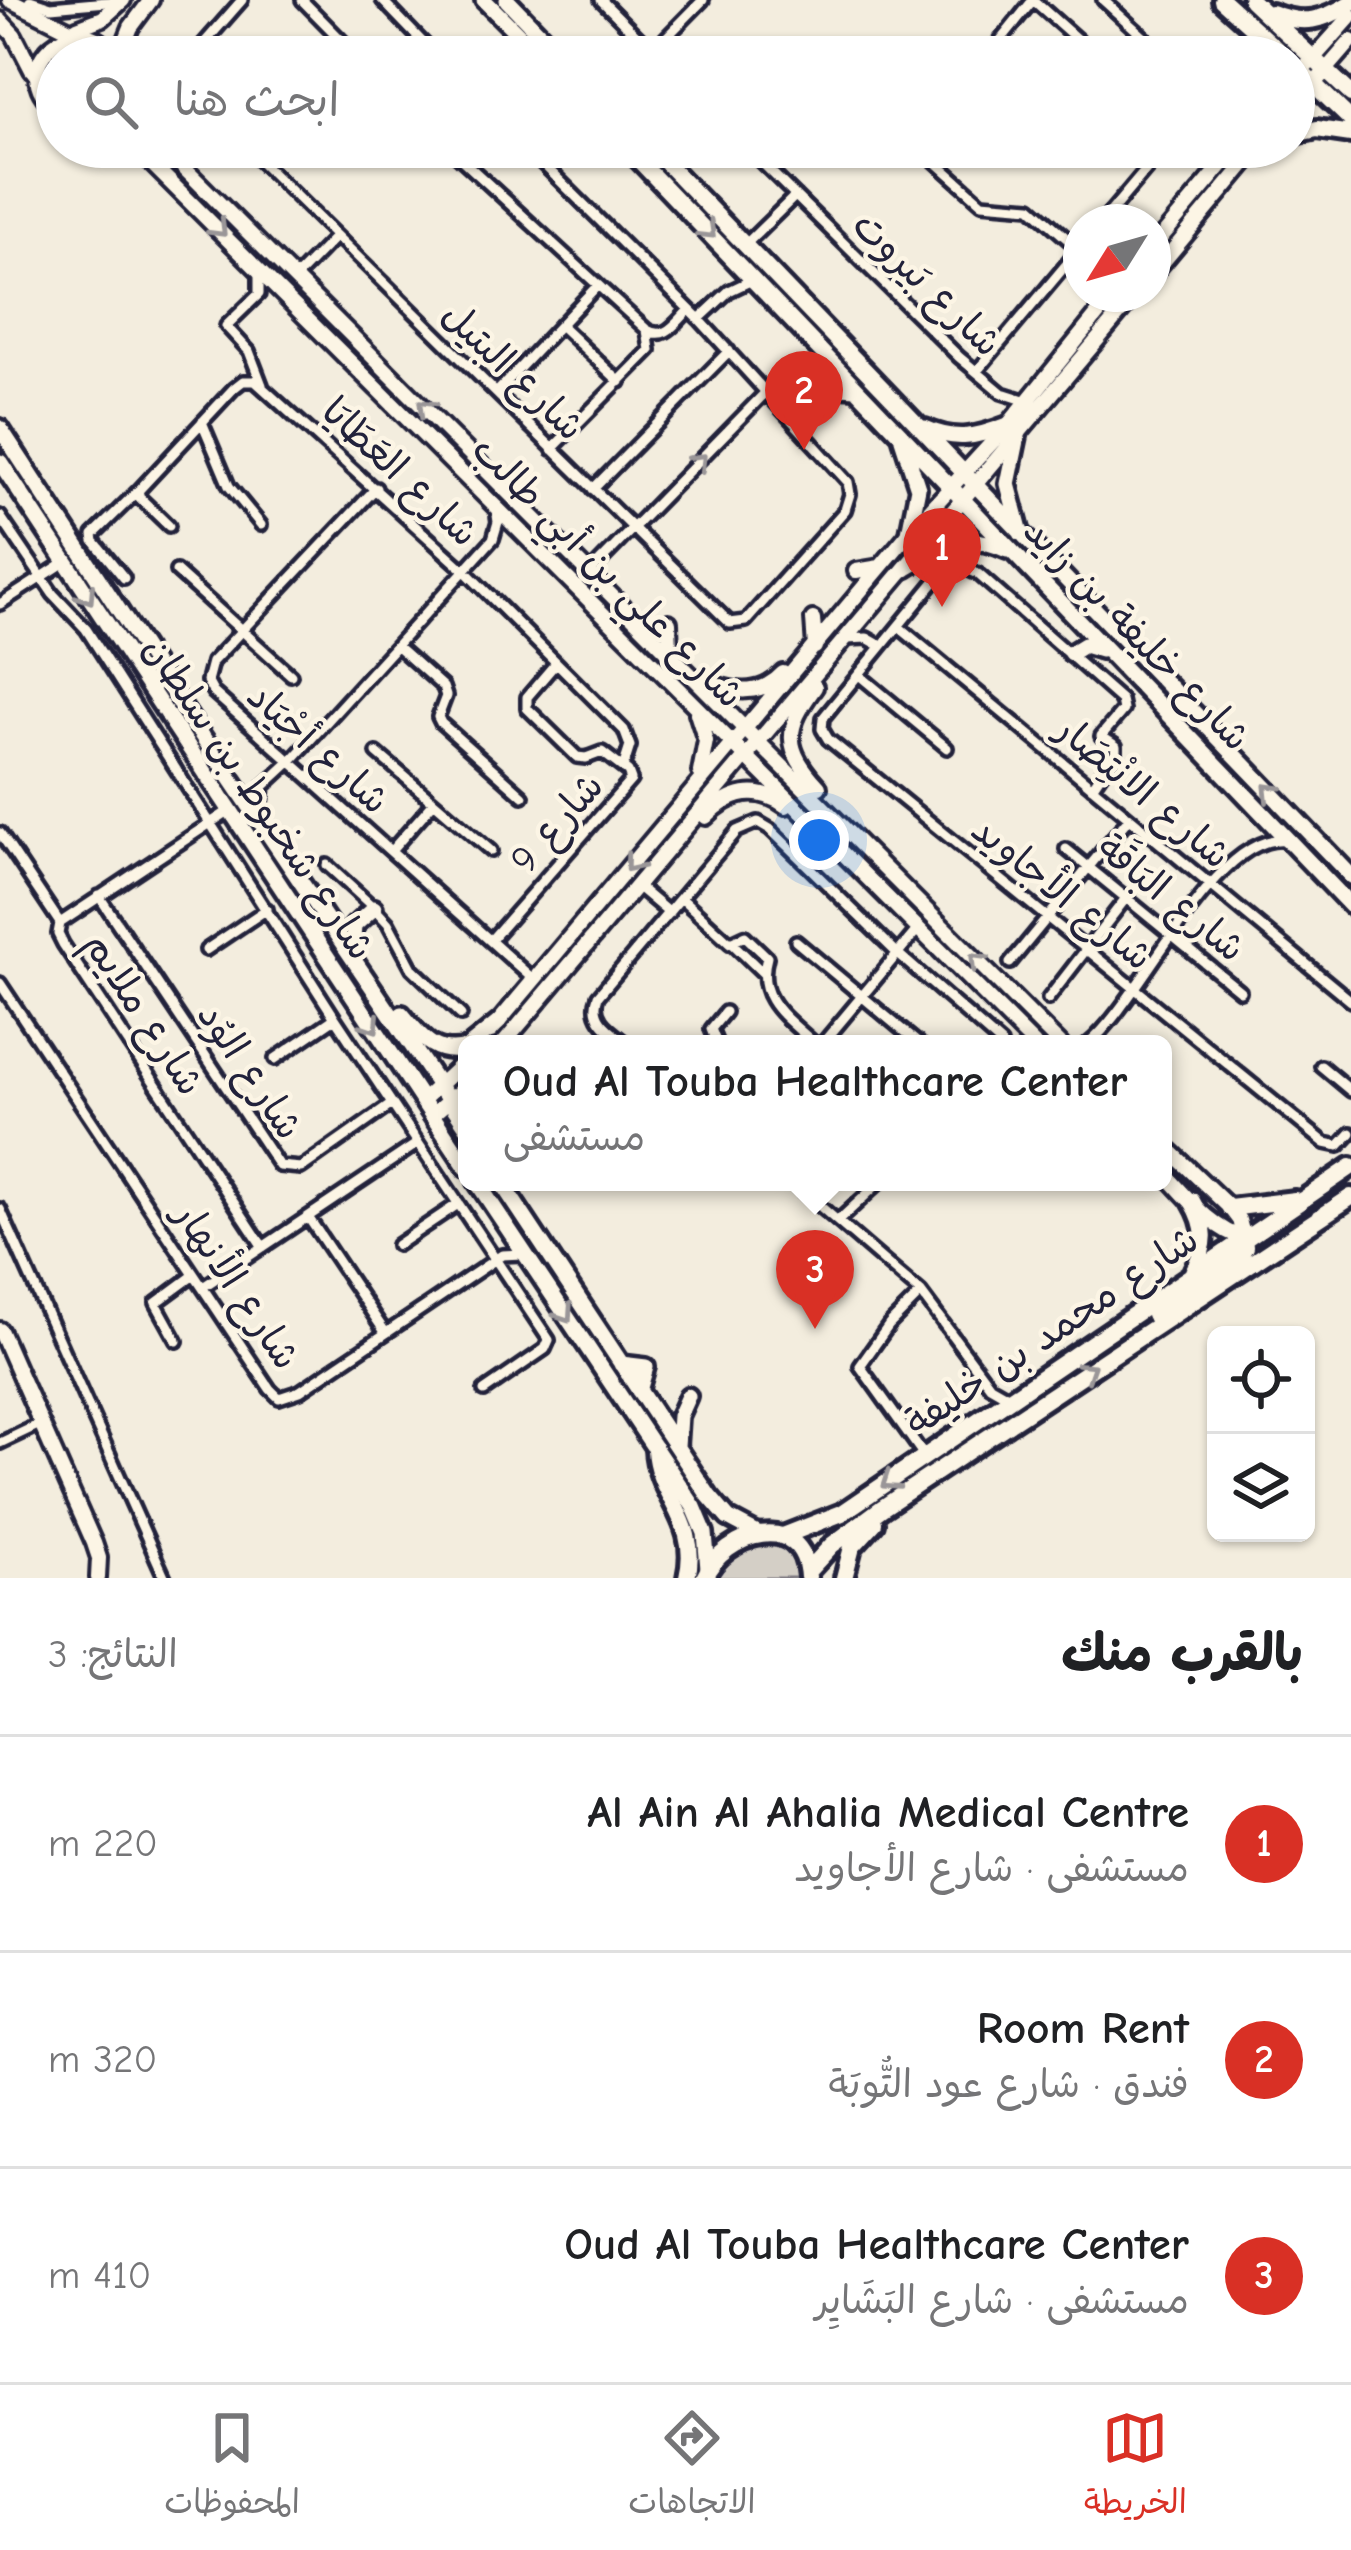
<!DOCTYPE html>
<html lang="ar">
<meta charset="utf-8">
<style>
:root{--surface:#fff;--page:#f2f2f2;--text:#202124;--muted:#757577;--line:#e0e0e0;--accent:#d93025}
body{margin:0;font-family:"Comic Neue","Playpen Sans Arabic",sans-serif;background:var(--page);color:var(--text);direction:rtl}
.controls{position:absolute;right:36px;bottom:36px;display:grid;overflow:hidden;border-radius:18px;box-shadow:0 3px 9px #0004}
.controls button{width:108px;height:108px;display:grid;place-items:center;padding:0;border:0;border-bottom:3px solid var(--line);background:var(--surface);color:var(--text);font:60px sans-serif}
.compass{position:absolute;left:1063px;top:204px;width:108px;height:108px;border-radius:50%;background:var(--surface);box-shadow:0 3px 9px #0004;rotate:233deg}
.you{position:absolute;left:819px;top:840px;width:42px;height:42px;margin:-30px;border:9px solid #fff;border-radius:50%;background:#1a73e8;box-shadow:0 0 0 18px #1a73e833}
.badge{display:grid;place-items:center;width:78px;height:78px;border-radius:50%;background:var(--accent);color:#fff;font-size:39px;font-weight:700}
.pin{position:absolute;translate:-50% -99px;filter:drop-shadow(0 3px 6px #0008)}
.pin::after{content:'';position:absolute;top:63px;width:42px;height:36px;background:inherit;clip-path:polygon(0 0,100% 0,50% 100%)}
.popup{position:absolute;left:458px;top:1035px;width:714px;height:156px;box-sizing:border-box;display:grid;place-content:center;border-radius:18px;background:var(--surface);filter:drop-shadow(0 3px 9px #0005);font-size:39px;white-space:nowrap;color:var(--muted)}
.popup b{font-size:45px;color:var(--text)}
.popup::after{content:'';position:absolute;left:50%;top:100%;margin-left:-24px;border:24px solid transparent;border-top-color:var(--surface)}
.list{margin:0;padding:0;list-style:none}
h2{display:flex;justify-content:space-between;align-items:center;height:156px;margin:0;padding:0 48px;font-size:51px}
h2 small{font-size:39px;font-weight:400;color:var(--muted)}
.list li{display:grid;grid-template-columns:78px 1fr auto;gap:36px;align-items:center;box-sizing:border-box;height:216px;padding:0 48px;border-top:3px solid var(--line)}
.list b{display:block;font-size:45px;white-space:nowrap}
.list p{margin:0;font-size:39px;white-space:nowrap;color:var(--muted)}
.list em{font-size:39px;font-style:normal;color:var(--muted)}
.icon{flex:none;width:66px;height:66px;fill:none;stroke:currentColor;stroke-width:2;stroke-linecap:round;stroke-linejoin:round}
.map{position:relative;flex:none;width:1351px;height:1578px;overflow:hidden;direction:ltr}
.search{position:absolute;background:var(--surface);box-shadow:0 3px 9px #0004;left:36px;right:36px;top:36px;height:132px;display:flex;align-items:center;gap:30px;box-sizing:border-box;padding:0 42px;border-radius:66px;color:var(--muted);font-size:45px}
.sheet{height:804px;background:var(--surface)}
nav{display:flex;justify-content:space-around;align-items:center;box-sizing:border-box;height:168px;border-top:3px solid var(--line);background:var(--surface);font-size:33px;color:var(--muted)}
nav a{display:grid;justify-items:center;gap:6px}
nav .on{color:var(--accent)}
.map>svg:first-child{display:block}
.green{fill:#d4cfc6;stroke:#7b7880;stroke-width:3}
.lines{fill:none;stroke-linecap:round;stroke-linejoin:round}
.street-casing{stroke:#22223b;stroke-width:18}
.secondary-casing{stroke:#22223b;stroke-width:22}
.primary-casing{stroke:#22223b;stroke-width:24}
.highway-casing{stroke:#22223b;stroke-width:26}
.street{stroke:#fcf5e5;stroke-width:9}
.secondary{stroke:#fcf5e5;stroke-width:14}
.primary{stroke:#fcf5e5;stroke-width:15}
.highway{stroke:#fcf5e5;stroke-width:16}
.oneway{stroke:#9a9698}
.labels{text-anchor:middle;stroke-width:9;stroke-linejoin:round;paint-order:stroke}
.street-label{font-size:39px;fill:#22223b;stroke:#fcf5e5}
</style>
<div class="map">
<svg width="1351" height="1578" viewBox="0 0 1351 1578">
<rect width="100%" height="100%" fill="#f3edde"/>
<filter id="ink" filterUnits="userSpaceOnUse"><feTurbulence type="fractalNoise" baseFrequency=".00833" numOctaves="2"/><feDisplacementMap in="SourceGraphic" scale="24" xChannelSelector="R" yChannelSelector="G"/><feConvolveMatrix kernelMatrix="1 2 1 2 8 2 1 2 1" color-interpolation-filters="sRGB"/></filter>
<g filter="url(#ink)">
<!-- green -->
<path class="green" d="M771,1537L796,1552L804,1578H711L740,1548Z"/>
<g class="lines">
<!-- street casing -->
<g class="street-casing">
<path id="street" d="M30,0L51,7L118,1
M302,0L358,57
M382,0L437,57
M601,0L658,57
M1033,0L1097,57
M1103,0L1166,57
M192,57L242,0
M647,57L703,0
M987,57L1033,0
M246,147L730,623L746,621L845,510L850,494L848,482L699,319L526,147
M448,147L647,330
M746,147L959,357L1002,393L1027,401
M919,147L982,203L1031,207L1079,249
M1195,147L1223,163
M1102,222L1165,147
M745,245L795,196
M259,273V294L226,326L249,351L262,385
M295,278L335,237
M699,319L729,291L752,280
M560,325L620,382
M647,330C666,341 676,322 689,310
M977,371L1081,247
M496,393L598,285
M202,422L229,486L261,525
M552,449L650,350L647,330
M376,488L212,662L207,681L213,692L534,980
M593,489L729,351
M0,516L53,594L86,629L335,1018L549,1340L545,1349L484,1391
M169,526L140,498L138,491L234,388L243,381H255L464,570L624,730L630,746L623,768
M176,571L291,675
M590,572L766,392
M124,578L94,541L93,535L138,491
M0,604L65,562
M899,627L1351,1001
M847,639L867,638L881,646
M397,646L443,687L446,696L438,717L441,723L523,796
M859,675L947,748
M377,753L491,851
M1092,787L1116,752V746L1101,736L1123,710L1121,700L978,574L961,566L940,575L823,718L822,729L828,739L1325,1143L1339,1146L1351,1133
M260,819L264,786L291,761L493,539L498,522L496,508
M0,833L60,923
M1066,849L1240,991
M391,851L434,802
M327,865L374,908L388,923L412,968L461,1015
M637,886L669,913
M99,896L279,1166L301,1168L392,1104
M681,898L730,943L745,936L767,957C755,999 786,1017 815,1044
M60,923L58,934L63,944L263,1247
M60,923L230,810
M491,940L631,780L628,772L602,752L586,758L577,757L527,708V697L556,663
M796,941L919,1044
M733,944L763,973
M206,950L267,909
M1010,963L1129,818
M0,983L270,1389L279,1398L300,1391L502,1255L522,1254
M1048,999L1126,898
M627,1044C610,1031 589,1019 598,996L737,831L758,822L770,829L897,953L1001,1044
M717,1044L711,1029L725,1012
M822,1044L918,929
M1088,1044C1140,1003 1214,834 1284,840
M275,1059L335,1018
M1321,1066L1351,1091
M792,1182L921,1293L990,1386L1011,1398
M0,1209L165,1578
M308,1217L385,1332
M838,1221L880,1182
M397,1245L458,1204
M203,1287L418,1143
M921,1293L889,1325L860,1366L925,1457
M177,1341L156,1303L194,1275
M0,1443L42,1423"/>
</g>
<!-- secondary casing -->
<g class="secondary-casing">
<path id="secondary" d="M10,0L68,29
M0,20L14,35L32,70
M77,28L103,18L123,0
M119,57L131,27L151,0
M1294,80L1351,16
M1294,107L1351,41
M57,109C0,68 80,0 114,57
M135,147L1034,1044
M163,147L1060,1044
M1153,247L1237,147
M1153,274L1259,147
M856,571L880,567
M813,619L815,647
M669,622L670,653
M705,680C731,693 761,697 783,673
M815,687C784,729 783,748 819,787
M697,713L706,741L700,772
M706,817C730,792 757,785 786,806
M491,1031L909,533L1008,425L1114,294
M503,1044L1136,294
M422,1101L467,1059
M432,1115L467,1085
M1163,1144L1230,1208L1239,1220L1244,1238
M1163,1172C1186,1195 1211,1230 1244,1238
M0,1330L94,1543L99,1558L98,1578"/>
</g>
<!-- primary casing -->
<g class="primary-casing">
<path id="primary" d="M484,0L541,57
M507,0L562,57
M626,147L1351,906
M651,147L1351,876
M825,386L856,388
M0,428L177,699L467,1127
M925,428C956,442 977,437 1008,425
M1019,431L1008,484L1021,533
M902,439L918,488L909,533
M0,462L467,1168
M905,569C941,547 966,530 1007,550
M1071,653L1084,645L1101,650
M352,952L354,926L374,908
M402,1014C421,1037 435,1057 467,1048
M472,1044L498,1023
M477,1182L694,1507L705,1533L708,1569
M501,1182L709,1496L728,1518L758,1534
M621,1364L646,1367L639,1391
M677,1446L679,1416L688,1396"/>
</g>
<!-- highway casing -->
<g class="highway-casing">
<path id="highway" d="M1222,0L1285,57
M1251,0L1351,94
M1271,13C1303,26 1323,21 1351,3
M1294,65L1351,120
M1294,134L1317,129L1351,134
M1254,153L1265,147
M1192,1201C1208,1228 1207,1244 1193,1272
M1230,1208L1295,1200
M1154,1315L1239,1256L1245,1247L1244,1238
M655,1449C657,1497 701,1521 687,1578
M783,1536L842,1513L1351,1167
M808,1571L832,1545L882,1508L1351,1197
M704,1578C724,1532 804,1509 808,1577
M844,1578L852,1547L874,1523"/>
</g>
<!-- street -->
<use href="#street" class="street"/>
<!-- secondary -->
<use href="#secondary" class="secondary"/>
<!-- primary -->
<use href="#primary" class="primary"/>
<!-- highway -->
<use href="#highway" class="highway"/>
</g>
<!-- one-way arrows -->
<defs><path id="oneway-chevron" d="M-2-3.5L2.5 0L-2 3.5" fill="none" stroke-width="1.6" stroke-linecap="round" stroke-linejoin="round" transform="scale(3)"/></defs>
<g class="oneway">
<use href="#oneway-chevron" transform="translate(219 229) rotate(45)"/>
<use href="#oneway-chevron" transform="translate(708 231) rotate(44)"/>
<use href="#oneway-chevron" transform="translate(425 407) rotate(-135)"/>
<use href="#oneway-chevron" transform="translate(699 461) rotate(-45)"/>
<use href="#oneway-chevron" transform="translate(87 596) rotate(57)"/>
<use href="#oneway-chevron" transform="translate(1270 791) rotate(-134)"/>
<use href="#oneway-chevron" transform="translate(632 864) rotate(130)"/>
<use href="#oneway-chevron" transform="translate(977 961) rotate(-135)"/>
<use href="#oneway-chevron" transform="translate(372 1025) rotate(57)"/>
<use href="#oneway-chevron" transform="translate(565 1314) rotate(56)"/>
<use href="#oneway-chevron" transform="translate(1088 1370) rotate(-33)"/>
<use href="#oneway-chevron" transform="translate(889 1482) rotate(146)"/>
</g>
</g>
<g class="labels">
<!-- street labels -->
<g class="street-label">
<text transform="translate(928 283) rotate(44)" y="14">شارع بَيروت</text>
<text transform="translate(514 370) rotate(44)" y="14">شارع البتيل</text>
<text transform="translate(401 471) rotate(43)" y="14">شارع العَطَايَا</text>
<text transform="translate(609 571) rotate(45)" y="14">شارع علي بن أبي طالب</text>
<text transform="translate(1138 633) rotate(46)" y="14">شارع خليفة بن زايد</text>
<text transform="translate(319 747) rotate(42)" y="14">شارع أجْيَاد</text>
<text transform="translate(1144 791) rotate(40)" y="14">شارع الانْتِصَار</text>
<text transform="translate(260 797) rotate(56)" y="14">شارع شخبوط بن سلطان</text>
<text transform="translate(556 822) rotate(-49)" y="14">شارع 9</text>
<text transform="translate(1063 892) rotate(39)" y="14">شارع الأجاويد</text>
<text transform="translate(1172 897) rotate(39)" y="14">شارع البَاقَة</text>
<text transform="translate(145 1013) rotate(57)" y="14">شارع ملايم</text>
<text transform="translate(251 1070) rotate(56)" y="14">شارع الوُد</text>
<text transform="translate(238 1285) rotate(56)" y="14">شارع الأنهار</text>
<text transform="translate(1051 1330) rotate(-34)" y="14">شارع محمد بن خليفة</text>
</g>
</g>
</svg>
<div class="controls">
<button><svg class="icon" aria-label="locate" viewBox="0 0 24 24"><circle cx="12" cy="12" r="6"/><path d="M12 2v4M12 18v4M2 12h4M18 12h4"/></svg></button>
<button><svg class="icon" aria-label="layers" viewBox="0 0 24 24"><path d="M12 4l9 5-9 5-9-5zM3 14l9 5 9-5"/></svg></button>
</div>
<svg class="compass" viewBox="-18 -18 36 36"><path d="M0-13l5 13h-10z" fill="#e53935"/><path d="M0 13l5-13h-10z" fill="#757577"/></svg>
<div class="you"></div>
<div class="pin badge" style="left:942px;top:607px">1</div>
<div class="pin badge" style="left:804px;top:450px">2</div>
<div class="pin badge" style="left:815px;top:1329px">3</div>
<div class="popup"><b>Oud Al Touba Healthcare Center</b>مستشفى</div>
<div class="search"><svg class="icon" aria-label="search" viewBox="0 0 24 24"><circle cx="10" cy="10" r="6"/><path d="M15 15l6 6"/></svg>ابحث هنا</div>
</div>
<section class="sheet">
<h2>بالقرب منك<small>النتائج: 3</small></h2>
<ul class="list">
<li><span class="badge">1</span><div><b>Al Ain Al Ahalia Medical Centre</b><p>مستشفى · شارع الأجاويد</p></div><em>220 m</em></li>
<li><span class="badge">2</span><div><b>Room Rent</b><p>فندق · شارع عود التُّوبَة</p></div><em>320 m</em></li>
<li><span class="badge">3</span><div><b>Oud Al Touba Healthcare Center</b><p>مستشفى · شارع البَشَايِر</p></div><em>410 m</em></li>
</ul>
</section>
<nav>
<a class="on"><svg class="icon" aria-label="map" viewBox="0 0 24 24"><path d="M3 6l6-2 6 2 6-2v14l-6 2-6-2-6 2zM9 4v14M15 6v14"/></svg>الخريطة</a>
<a><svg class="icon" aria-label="directions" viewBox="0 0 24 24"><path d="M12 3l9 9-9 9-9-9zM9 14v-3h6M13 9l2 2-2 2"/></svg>الاتجاهات</a>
<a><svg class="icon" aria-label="saved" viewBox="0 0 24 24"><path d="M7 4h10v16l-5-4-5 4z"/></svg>المحفوظات</a>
</nav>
